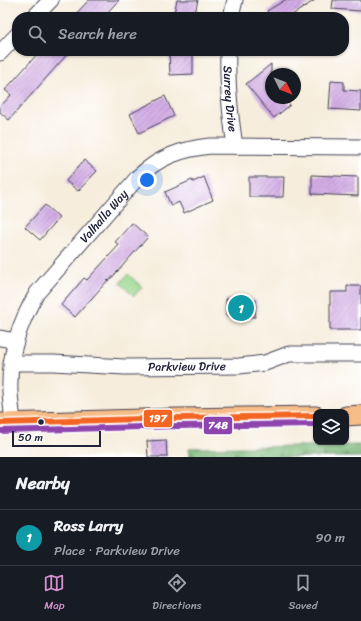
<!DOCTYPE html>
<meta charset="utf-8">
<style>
:root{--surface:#171b24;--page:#242831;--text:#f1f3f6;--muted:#9ea1a6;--line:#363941;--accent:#d690ce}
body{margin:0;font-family:Sriracha,sans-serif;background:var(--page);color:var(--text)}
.controls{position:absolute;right:12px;bottom:12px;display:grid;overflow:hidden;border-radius:8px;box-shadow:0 1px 3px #0004}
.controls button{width:36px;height:36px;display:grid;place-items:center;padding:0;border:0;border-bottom:1px solid var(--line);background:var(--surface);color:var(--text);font:20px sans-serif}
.compass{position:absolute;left:265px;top:68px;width:36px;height:36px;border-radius:50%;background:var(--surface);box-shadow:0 1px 3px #0004;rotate:132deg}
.scale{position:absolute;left:12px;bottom:10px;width:89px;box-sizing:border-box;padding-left:4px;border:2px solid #22223b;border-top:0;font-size:11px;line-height:14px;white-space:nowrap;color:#22223b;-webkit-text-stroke:3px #fff;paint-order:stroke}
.you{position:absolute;left:147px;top:180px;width:14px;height:14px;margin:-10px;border:3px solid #fff;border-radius:50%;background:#1a73e8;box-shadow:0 0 0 6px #1a73e833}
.badge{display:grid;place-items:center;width:26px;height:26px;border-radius:50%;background:var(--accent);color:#fff;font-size:13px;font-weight:700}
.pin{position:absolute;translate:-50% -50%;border:2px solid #fff;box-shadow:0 1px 4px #0006}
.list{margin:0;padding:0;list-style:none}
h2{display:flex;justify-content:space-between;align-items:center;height:52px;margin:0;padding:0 16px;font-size:17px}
h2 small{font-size:13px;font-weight:400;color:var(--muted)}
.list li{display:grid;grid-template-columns:26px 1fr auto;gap:12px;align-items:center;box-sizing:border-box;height:56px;padding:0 16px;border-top:1px solid var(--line)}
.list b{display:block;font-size:15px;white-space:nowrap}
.list p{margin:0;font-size:13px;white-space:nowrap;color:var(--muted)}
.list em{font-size:13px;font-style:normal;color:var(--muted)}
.icon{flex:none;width:22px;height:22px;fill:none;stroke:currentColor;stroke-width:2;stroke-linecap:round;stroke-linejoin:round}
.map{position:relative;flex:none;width:361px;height:457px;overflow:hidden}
.search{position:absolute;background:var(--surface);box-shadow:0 1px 3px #0004;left:12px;right:12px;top:12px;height:44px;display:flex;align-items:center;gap:10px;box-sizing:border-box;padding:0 14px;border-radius:16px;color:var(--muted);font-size:15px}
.sheet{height:108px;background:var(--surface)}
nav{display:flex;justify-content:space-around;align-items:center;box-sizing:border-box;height:56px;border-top:1px solid var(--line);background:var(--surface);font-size:11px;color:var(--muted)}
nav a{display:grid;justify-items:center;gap:2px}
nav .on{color:var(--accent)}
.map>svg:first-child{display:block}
.forest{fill:url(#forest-firs);stroke:#4e6d5a}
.garden{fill:#99d78c;stroke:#5e7c64}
.building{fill:url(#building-hatch)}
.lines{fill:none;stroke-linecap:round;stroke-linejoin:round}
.minor-casing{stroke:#424053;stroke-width:17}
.major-casing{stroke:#424053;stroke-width:21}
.minor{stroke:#fff;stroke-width:15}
.major{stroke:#f7bd88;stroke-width:19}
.bus-1-casing{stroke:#fff;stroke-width:9}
.bus-2-casing{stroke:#fff;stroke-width:9}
.bus-1{stroke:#f26522;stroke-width:6}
.bus-2{stroke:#8e44ad;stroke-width:6}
.bus-dot{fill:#22223b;stroke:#fff;stroke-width:1.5}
.labels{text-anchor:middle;stroke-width:3.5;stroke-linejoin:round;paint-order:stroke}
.street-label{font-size:12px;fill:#22223b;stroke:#fff}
.line-badge{stroke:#fff;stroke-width:1.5}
.badge-label{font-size:11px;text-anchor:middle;font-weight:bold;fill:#fff}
</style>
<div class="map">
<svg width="361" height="457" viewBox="0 0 361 457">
<defs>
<pattern id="forest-firs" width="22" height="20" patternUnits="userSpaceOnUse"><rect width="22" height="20" fill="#7ab878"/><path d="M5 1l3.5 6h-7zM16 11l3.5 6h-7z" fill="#649564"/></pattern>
<pattern id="building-hatch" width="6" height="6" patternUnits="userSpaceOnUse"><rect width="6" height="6" fill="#d3ade6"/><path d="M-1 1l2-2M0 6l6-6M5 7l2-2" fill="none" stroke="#ab8cbc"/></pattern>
</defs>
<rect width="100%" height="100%" fill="#fff"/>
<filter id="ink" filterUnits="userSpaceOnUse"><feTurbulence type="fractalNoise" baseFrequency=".025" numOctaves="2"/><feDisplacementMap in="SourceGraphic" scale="8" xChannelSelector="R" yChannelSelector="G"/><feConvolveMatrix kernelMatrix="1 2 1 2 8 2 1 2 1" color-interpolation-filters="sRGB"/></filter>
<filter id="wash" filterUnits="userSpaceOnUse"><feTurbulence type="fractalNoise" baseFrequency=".012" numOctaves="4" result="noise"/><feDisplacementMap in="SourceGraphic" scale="16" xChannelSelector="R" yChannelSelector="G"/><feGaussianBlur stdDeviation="0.9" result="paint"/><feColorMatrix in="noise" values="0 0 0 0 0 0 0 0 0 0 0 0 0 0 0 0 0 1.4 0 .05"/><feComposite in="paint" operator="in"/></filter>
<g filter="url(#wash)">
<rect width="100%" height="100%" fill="#f6eddc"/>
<!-- forest -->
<path class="forest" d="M361,445V457H190L189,448Z"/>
<!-- garden -->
<path class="garden" d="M128,274L142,287L134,296L120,283Z"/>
<g id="blocks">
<!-- building -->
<path class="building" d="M89,0H119L103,17H73Z
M177,0H198L194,17H173Z
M285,0H315L289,17H271L267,11Z
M333,0H361V11L332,9Z
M40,51H70L9,120L0,112V107L11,95L5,90Z
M169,51H193V74L170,75Z
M271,64V98H284L290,105L274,118L246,84Z
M331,81L344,82V90L361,91V111L329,109Z
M165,96L174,116L139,133L130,114Z
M84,160L97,171L78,191L66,181Z
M312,175L358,177V196L312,194Z
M204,177L213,200L184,213L179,202L171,206L165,192L192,180L193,182Z
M249,177H284L283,197H249Z
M45,205L59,218L40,240L25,227Z
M132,223L148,237L109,281L108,280L75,317L61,305L84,278L87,280L119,245L115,242Z
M347,286H361V330H330V292H347Z
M226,299L256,300L255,317L226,316Z
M166,440L167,457H148L147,441Z"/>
</g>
</g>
<g filter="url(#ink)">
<use href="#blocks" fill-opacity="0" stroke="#424053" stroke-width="1"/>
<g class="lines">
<!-- minor casing -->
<g class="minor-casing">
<g id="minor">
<path d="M34,17L51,0"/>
<path d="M231,17L235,0"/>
<path id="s1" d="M228,51C227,83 230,114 235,146"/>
<path d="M0,53L17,35"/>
<path d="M0,338L16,341"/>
<path id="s2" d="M11,363H53L125,367L239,366L265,363L289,354H361"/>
<path id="s3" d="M13,422C12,409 9,395 10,382C10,351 21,320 37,293L138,177C159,157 182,149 210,146L361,147"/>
</g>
</g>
<!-- major casing -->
<g class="major-casing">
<path id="major" d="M346,416L361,415
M0,423L178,418L316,416"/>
</g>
<!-- minor -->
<use href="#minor" class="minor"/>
<!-- major -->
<use href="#major" class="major"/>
<!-- bus-1 casing -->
<g class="bus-1-casing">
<path id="bus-1" d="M0,423L178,418L316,416"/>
</g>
<!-- bus-2 casing -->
<g class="bus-2-casing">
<path id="bus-2" d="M0,431L178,426L316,424"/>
</g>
<!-- bus-1 -->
<use href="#bus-1" class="bus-1"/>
<!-- bus-2 -->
<use href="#bus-2" class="bus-2"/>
</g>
</g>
<!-- markers -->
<circle class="bus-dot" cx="41" cy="422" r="3.5"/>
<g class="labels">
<!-- street labels -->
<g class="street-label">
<text dy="4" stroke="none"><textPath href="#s1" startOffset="48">Surrey Drive</textPath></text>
<text dy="4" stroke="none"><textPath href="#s3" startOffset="236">Valhalla Way</textPath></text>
<text dy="4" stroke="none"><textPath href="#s2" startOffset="176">Parkview Drive</textPath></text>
</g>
</g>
<g class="line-badge">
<rect x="143" y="409" width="30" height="19" rx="4" fill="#f26522"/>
<rect x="203" y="416" width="30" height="19" rx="4" fill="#8e44ad"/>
</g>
<g class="badge-label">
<text x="158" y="422">197</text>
<text x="218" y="429">748</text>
</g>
</svg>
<div class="controls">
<button><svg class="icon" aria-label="layers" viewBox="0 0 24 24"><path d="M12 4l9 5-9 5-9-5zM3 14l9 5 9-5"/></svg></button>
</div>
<svg class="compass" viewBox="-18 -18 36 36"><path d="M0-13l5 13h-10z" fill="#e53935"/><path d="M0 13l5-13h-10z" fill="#9ea1a6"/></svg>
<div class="scale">50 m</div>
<div class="you"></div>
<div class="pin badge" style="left:241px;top:308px;background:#0f9aa8">1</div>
<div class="search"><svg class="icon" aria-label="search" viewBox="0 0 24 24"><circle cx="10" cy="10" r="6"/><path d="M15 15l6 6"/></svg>Search here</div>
</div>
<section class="sheet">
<h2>Nearby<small></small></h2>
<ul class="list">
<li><span class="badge" style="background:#0f9aa8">1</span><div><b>Ross Larry</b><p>Place · Parkview Drive</p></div><em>90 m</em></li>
</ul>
</section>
<nav>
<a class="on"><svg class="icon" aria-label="map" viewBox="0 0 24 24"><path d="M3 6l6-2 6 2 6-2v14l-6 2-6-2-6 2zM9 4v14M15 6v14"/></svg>Map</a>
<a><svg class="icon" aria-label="directions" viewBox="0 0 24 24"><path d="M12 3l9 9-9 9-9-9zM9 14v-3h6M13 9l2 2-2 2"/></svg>Directions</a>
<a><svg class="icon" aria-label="saved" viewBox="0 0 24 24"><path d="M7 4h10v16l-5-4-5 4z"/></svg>Saved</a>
</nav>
